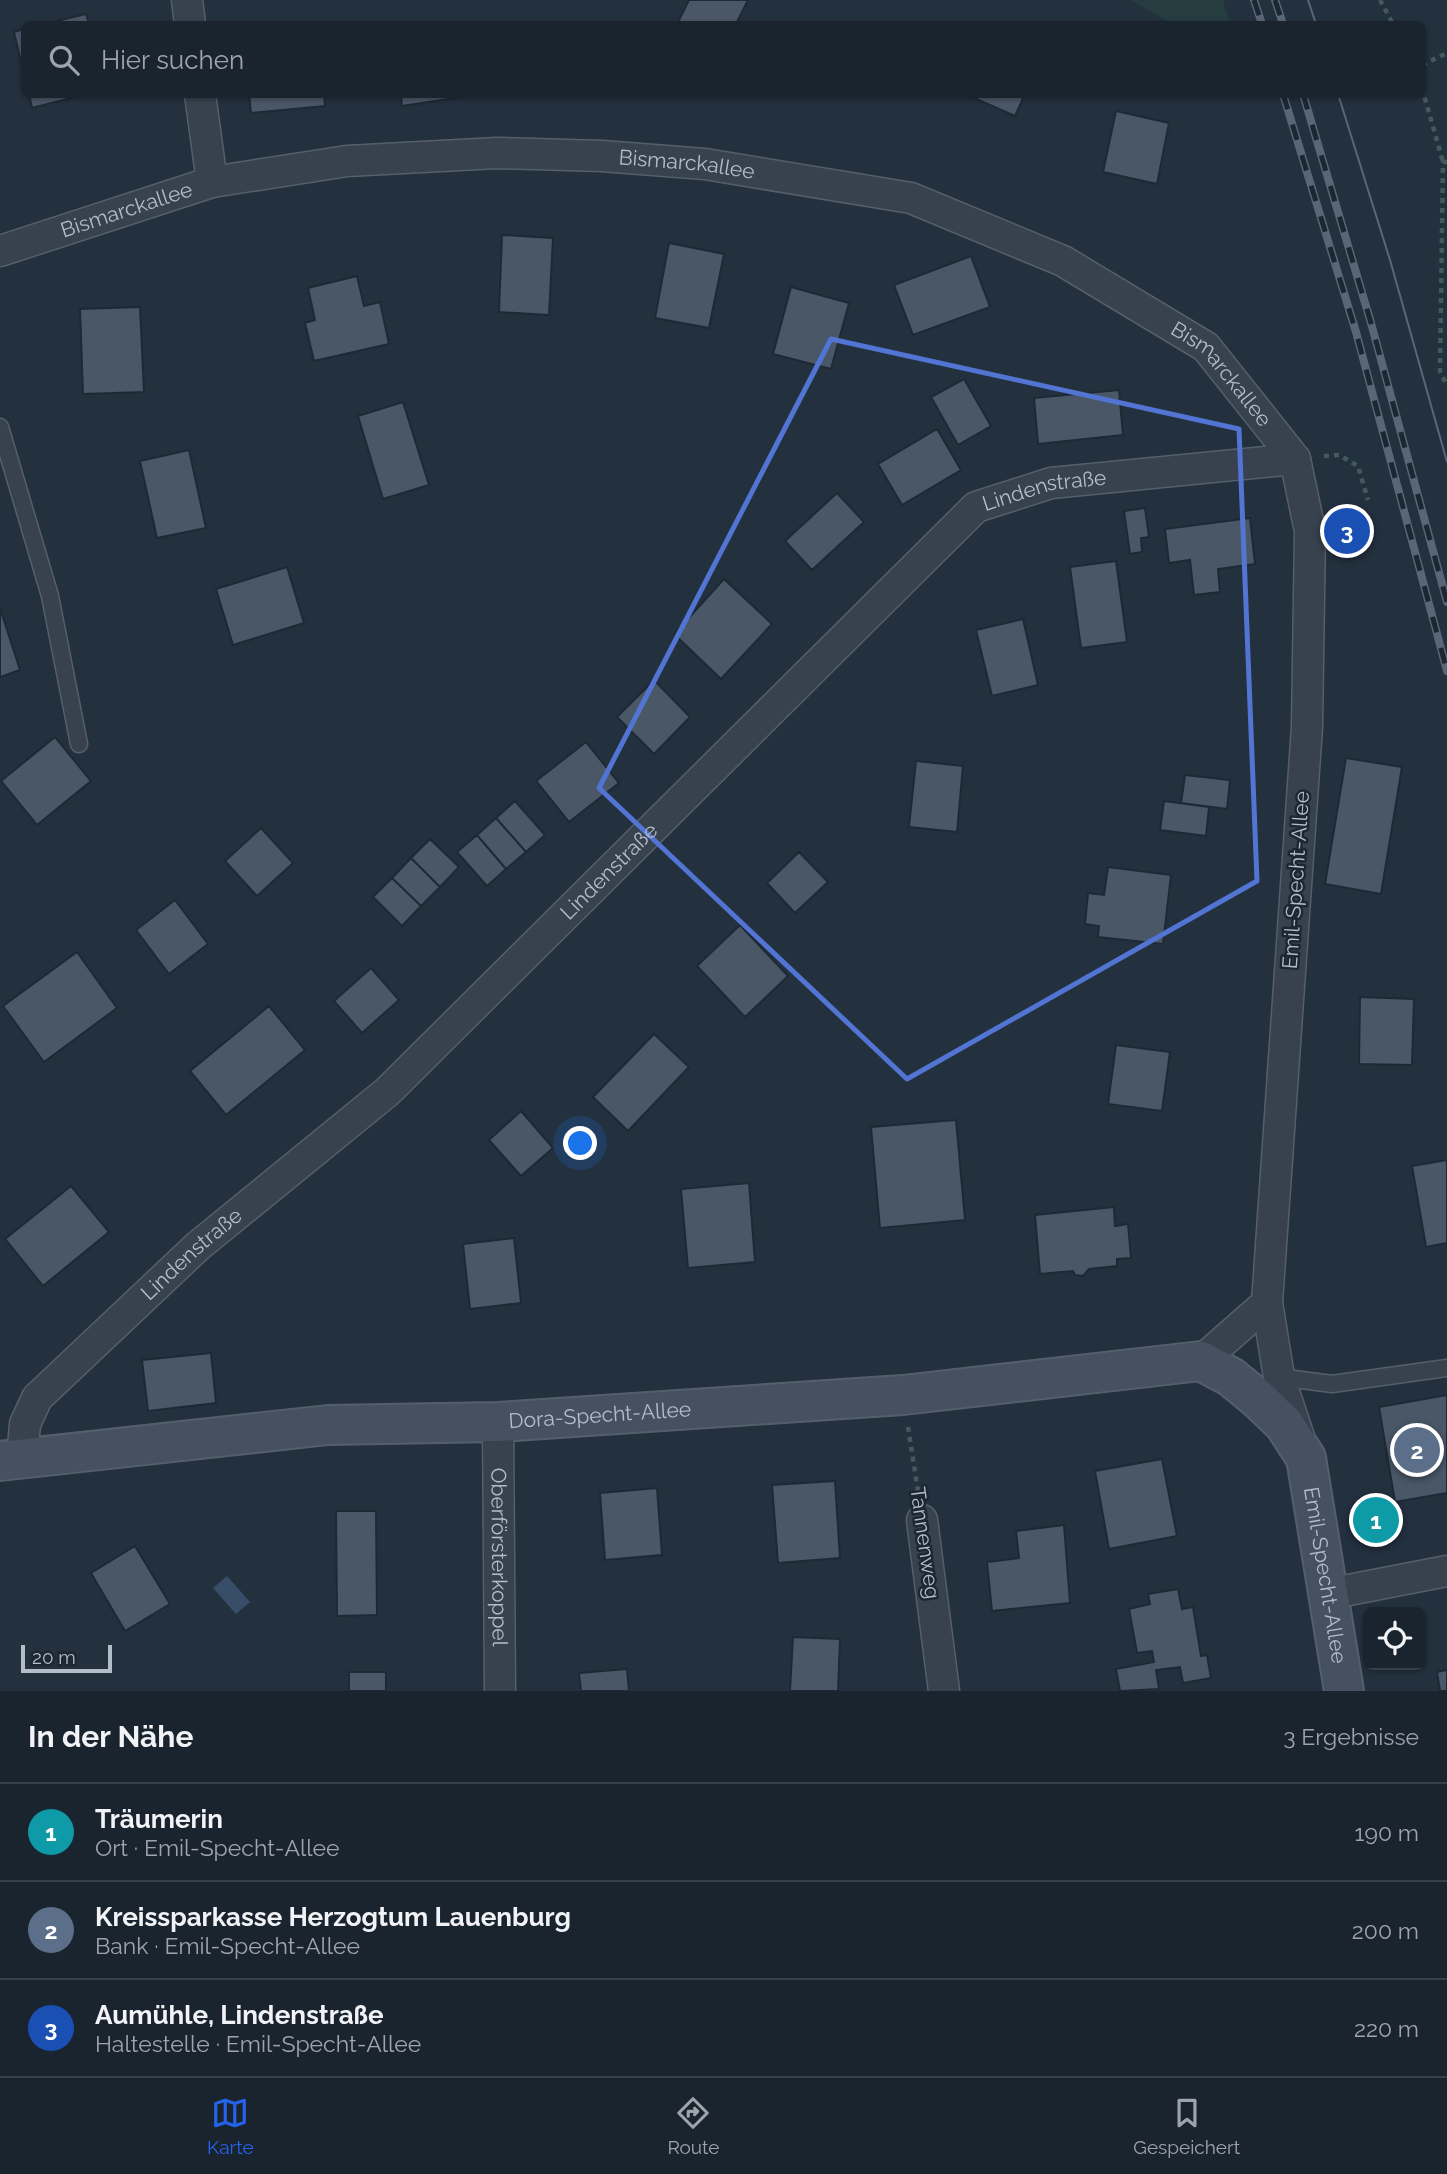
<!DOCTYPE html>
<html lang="de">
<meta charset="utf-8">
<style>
:root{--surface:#1a242e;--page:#27303a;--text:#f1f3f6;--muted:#9fa4aa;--line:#38414a;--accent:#2563eb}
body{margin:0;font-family:Raleway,sans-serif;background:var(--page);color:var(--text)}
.controls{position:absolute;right:21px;bottom:21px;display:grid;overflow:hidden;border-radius:10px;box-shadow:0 2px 5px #0004}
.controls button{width:63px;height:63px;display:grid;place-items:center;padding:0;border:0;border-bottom:2px solid var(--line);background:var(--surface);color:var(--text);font:35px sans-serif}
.scale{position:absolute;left:21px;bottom:18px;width:91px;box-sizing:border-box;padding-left:7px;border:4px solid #b3bcc9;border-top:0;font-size:19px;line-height:24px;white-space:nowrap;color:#b3bcc9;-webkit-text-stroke:5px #1c2733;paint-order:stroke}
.you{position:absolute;left:581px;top:1144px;width:24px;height:24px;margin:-18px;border:5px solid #fff;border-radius:50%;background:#1a73e8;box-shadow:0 0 0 10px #1a73e833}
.badge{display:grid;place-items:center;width:46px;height:46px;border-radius:50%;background:var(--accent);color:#fff;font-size:23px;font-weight:700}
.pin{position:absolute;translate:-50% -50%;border:4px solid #fff;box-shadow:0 2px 7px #0006}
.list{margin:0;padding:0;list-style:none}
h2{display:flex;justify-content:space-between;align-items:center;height:91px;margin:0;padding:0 28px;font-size:30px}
h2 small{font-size:23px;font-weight:400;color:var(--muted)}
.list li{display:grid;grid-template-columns:46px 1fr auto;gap:21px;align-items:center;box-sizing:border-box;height:98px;padding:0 28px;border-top:2px solid var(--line)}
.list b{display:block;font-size:26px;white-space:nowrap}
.list p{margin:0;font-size:23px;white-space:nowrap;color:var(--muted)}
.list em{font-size:23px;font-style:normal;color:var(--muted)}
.icon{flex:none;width:38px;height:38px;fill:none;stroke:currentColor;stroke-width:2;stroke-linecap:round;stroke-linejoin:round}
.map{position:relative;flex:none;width:1447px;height:1691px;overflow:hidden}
.search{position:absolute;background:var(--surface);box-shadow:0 2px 5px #0004;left:21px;right:21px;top:21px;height:77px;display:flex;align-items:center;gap:18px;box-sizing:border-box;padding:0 24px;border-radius:10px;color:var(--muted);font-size:26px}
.sheet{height:385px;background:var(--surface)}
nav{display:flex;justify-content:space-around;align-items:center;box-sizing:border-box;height:98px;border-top:2px solid var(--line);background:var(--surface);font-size:19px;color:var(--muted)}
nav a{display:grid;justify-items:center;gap:4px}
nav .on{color:var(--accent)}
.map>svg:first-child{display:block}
.green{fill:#253d3f}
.water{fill:#384e68}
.building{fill:#495767;stroke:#1e2935;stroke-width:2}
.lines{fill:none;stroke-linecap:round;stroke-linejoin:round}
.lane-casing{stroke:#555f6c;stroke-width:19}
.street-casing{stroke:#555f6c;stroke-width:33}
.secondary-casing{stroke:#555f6c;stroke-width:42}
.path{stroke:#435a5c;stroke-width:4.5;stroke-dasharray:5 5;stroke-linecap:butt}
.lane{stroke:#37424e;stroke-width:16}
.street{stroke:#37424e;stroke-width:30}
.secondary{stroke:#455161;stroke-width:38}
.tram{stroke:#596675;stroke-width:2}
.rail-casing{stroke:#596675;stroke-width:8}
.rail{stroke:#1c2733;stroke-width:5;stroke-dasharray:16;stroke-linecap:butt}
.marked{fill:none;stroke:#5274d3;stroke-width:5;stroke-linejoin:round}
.labels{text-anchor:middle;stroke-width:5;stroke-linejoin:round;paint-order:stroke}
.street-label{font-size:21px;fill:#b3bcc9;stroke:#1c2733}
</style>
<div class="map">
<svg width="1447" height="1691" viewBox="0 0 1447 1691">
<rect width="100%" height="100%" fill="#23303e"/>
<!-- green -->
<path class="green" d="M1131,0H1223L1230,24H1172Z"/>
<!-- water -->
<path class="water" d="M227,1576L250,1602L236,1614L213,1588Z"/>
<!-- building -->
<path class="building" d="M689,0H748L736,24H677Z
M86,14L89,24H44Z
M24,29V75L14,32Z
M29,94H87L32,108Z
M249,94H324L325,106L251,113Z
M401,94H481L402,106Z
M965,94H1025L1015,116Z
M1116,111L1169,123L1157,184L1103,172Z
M502,235L553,238L549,315L499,312Z
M669,243L724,254L709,328L655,318Z
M971,256L990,307L913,335L894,285Z
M357,276L364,306L380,302L389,344L314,361L305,323L315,320L308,288Z
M791,287L849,303L831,369L773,354Z
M140,307L144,392L83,394L80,309Z
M964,379L991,426L958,445L931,397Z
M1119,390L1123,435L1038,444L1034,398Z
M403,402L429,485L383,499L358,416Z
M937,429L961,470L902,505L878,464Z
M189,450L206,528L157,538L140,461Z
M837,493L864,522L812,570L785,541Z
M1145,508L1149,537L1141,538L1142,552L1130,554L1124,511Z
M1250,518L1255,564L1218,569L1220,592L1194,595L1190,560L1169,563L1165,529Z
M1116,561L1127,642L1081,648L1070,567Z
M287,567L304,623L233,645L216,589Z
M724,579L772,624L721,679L674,634Z
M0,608L20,670L0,677Z
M1023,619L1038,685L992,696L976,630Z
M654,680L690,717L654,754L617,717Z
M55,737L91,781L37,825L1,781Z
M586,742L619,783L569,822L536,781Z
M1346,758L1402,767L1381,894L1325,884Z
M916,761L963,766L957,832L909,827Z
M1185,775L1230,780L1227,809L1181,803Z
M515,801L545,835L526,852L496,818Z
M1164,801L1209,807L1206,836L1160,830Z
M496,818L526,852L506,869L477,835Z
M261,828L293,863L257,896L225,861Z
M477,835L506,869L487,886L457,852Z
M430,839L459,867L440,887L411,858Z
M799,852L828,882L795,913L767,883Z
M411,858L440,887L421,906L392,878Z
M1108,867L1171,875L1163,944L1098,937L1099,926L1085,924L1088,893L1104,895Z
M392,878L421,906L402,926L373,897Z
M175,900L208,944L169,974L136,930Z
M740,925L788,976L745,1017L697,966Z
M77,952L117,1008L44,1062L3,1006Z
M371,968L399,1000L362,1033L334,1001Z
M1360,997L1414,999L1412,1065L1359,1064Z
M269,1006L305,1050L226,1115L190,1071Z
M654,1034L689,1067L628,1131L593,1097Z
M1116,1045L1170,1052L1162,1111L1108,1104Z
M521,1111L553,1148L521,1176L489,1140Z
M956,1120L965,1220L880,1228L871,1127Z
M1447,1160V1243L1426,1247L1412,1166Z
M749,1183L755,1262L688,1268L681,1189Z
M71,1186L109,1232L43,1286L5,1239Z
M1114,1207L1115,1226L1128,1224L1131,1258L1117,1259V1266L1089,1269L1083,1276L1075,1275L1073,1271L1040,1274L1035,1215Z
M514,1238L521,1303L470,1309L463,1244Z
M211,1353L216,1403L148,1411L142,1360Z
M1447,1395V1493L1395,1502L1379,1407Z
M1162,1459L1177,1536L1109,1549L1095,1471Z
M835,1481L840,1558L778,1563L772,1485Z
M657,1488L662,1555L605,1560L600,1493Z
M336,1511H376L377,1615L337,1616Z
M1064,1525L1070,1603L992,1611L987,1562L1019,1558L1016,1531Z
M135,1546L170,1604L125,1631L91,1573Z
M1178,1589L1182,1609L1193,1607L1201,1656L1207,1655L1211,1678L1183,1683L1180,1667L1156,1670L1159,1689L1120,1691L1116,1669L1154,1662L1152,1651L1137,1653L1129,1609L1150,1604L1148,1594Z
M793,1637L840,1639L838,1691H790Z
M627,1669L629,1691H581L579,1673Z
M1447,1670V1691H1440L1437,1672Z
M349,1672H386V1691H349Z"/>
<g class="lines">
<!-- lane casing -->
<g class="lane-casing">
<path id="lane" d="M0,427L50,596L79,744
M1279,1377L1332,1384L1447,1368"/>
</g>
<!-- street casing -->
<g class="street-casing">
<g id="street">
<path d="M187,0L190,24"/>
<path d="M200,94L212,182"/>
<path id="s1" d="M0,251L212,182L347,161L497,153L602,156L705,164L911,198L1063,261L1206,347L1295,459L1310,531L1307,727L1267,1303L1279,1377L1299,1437"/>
<path d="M1201,1361L1267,1303"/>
<path id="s2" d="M498,1422L500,1691"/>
<path id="s3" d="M22,1459L25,1424L37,1398L198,1246L387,1092L976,507L1051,483L1295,459"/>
<path d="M922,1520L944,1691"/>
<path d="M1328,1594L1447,1571"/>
</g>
</g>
<!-- secondary casing -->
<g class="secondary-casing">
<g id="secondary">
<path id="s4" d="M0,1461L328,1425L498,1422L903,1395L1201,1361L1231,1377L1259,1400L1284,1424L1306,1458L1344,1691"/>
</g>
</g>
<!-- path -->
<path class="path" d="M1380,0L1393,24
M1422,65L1447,53
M1422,88L1443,162
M1447,162H1443L1440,371L1447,386
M1324,456L1339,455L1358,466L1368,500
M908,1427L918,1491"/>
<!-- lane -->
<use href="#lane" class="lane"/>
<!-- street -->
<use href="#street" class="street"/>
<!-- secondary -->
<use href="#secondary" class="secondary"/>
<!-- tram -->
<path class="tram" d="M1308,0L1316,24
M1338,94L1390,260L1447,462"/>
<!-- rail casing -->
<g class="rail-casing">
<path id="rail" d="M1254,0L1262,24
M1275,0L1283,24
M1283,94L1356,332L1447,671
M1303,94L1371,323L1447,602"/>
</g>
<!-- rail -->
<use href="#rail" class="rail"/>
</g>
<!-- marked area -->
<path class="marked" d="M831,339L1239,429L1257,881L907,1079L599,788Z"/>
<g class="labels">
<!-- street labels -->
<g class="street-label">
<text dy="7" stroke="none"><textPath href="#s1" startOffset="700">Bismarckallee</textPath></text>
<text dy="7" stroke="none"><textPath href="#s1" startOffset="133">Bismarckallee</textPath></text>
<text dy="7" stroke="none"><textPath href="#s1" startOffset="1288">Bismarckallee</textPath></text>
<text dy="7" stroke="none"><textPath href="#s3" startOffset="1430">Lindenstraße</textPath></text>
<text dy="7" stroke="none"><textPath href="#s3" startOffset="842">Lindenstraße</textPath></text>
<text transform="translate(1296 880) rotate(-86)" y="7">Emil-Specht-Allee</text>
<text dy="7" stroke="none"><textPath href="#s3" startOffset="275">Lindenstraße</textPath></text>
<text dy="7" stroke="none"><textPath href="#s4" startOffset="602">Dora-Specht-Allee</textPath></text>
<text transform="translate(925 1543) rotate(82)" y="7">Tannenweg</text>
<text dy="7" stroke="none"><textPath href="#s2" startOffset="135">Oberförsterkoppel</textPath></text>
<text dy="7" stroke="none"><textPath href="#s4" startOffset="1470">Emil-Specht-Allee</textPath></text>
</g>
</g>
</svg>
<div class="controls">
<button><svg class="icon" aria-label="locate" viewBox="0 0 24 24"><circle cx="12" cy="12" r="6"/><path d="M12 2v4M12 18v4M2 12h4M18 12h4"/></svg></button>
</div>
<div class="scale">20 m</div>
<div class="you"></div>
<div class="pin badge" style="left:1376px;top:1520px;background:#0f9aa8">1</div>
<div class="pin badge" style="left:1417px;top:1450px;background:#5c6f8a">2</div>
<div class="pin badge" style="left:1347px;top:531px;background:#1a4fb4">3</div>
<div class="search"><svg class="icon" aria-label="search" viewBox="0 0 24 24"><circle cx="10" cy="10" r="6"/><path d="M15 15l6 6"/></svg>Hier suchen</div>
</div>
<section class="sheet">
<h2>In der Nähe<small>3 Ergebnisse</small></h2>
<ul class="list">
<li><span class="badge" style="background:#0f9aa8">1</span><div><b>Träumerin</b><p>Ort · Emil-Specht-Allee</p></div><em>190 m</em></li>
<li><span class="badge" style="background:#5c6f8a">2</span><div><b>Kreissparkasse Herzogtum Lauenburg</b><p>Bank · Emil-Specht-Allee</p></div><em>200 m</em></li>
<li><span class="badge" style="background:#1a4fb4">3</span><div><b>Aumühle, Lindenstraße</b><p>Haltestelle · Emil-Specht-Allee</p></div><em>220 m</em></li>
</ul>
</section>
<nav>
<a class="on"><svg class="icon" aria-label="map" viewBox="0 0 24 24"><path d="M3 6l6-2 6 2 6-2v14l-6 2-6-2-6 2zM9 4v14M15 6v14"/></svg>Karte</a>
<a><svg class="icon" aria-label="directions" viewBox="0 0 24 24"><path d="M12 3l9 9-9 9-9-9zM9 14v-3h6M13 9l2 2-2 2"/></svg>Route</a>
<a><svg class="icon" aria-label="saved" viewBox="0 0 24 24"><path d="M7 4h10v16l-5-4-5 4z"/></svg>Gespeichert</a>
</nav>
